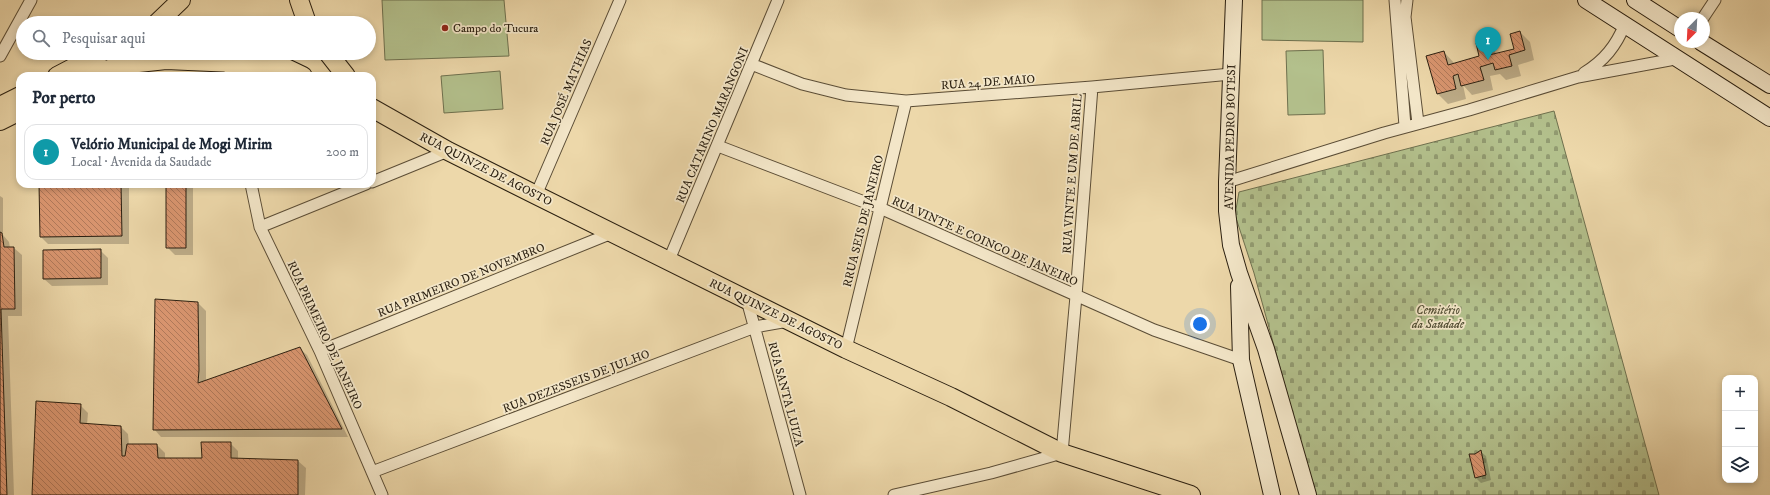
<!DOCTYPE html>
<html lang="pt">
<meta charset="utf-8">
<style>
:root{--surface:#fff;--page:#f2f2f3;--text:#1f2937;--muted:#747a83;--line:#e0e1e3;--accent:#ea580c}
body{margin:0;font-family:"IM FELL DW Pica",serif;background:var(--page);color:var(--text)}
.controls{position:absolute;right:12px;bottom:12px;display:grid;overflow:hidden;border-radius:8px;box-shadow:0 2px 6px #0003}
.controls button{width:36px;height:36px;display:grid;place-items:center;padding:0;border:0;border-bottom:1px solid var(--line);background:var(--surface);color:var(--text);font:20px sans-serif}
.compass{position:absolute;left:1674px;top:12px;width:36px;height:36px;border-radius:50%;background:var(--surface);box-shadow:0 2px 6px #0003;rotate:204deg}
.you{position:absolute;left:1200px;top:324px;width:14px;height:14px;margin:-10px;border:3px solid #fff;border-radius:50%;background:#1a73e8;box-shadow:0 0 0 6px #1a73e833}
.badge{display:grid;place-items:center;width:26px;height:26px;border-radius:50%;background:var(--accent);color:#fff;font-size:13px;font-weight:700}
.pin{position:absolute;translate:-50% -33px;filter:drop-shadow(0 1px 2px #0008)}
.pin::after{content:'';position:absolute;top:21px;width:14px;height:12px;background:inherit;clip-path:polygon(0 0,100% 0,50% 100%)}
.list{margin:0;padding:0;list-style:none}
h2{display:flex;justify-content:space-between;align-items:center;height:52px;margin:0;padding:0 16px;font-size:17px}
h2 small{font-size:13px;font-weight:400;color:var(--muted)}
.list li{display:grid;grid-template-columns:26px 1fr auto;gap:12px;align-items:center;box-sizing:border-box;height:56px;margin:0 8px 8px;padding:0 8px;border:1px solid var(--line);border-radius:12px}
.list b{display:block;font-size:15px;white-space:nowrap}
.list p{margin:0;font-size:13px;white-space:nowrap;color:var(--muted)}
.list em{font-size:13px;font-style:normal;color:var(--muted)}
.icon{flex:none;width:22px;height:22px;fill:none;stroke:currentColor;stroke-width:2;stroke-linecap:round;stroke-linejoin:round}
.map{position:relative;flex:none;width:1770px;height:495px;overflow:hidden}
.search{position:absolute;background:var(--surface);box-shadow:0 2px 6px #0003;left:16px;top:16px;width:360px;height:44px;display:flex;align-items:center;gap:10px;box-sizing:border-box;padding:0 14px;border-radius:22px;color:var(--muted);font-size:15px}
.panel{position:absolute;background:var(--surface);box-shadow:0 2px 6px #0003;left:16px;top:72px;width:360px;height:116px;border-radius:12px}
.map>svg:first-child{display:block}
.cemetery{fill:url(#cemetery-stones);stroke:#6e704e}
.pitch{fill:#b3c08c;stroke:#6e704e}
.shadow{fill:#0003}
.building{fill:url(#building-back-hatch);stroke:#2a1f10}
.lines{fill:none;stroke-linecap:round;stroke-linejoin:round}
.street-casing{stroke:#5b4d36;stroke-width:13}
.secondary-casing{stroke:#2a1f10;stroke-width:18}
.primary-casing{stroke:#2a1f10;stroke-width:20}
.street{stroke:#f3e6c8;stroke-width:11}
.secondary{stroke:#f3e6c8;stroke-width:16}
.primary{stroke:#edd8aa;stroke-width:18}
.poi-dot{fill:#8f2418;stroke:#f3e6c8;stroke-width:1.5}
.labels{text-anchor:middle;stroke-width:3.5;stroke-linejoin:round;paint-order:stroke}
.poi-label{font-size:12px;fill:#2a1f10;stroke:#f3e6c8;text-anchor:start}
.street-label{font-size:12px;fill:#2a1f10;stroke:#f3e6c8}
.park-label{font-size:12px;font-style:italic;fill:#534f35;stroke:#f3e6c8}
</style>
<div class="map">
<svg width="1770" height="495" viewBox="0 0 1770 495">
<defs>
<pattern id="cemetery-stones" width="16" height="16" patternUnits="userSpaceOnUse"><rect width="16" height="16" fill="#b3c08c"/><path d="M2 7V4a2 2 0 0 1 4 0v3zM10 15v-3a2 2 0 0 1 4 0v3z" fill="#929b71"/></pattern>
<pattern id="building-back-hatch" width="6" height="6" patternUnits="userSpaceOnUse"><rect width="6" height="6" fill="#da9670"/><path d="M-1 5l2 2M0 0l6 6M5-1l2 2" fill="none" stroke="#b17a5b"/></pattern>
</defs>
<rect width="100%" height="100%" fill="#edd8aa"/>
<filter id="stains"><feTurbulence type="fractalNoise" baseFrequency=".005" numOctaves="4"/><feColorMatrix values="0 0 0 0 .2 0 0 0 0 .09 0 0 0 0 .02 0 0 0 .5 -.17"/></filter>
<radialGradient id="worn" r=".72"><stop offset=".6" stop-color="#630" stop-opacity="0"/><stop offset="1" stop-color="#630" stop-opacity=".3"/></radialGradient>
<!-- cemetery -->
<path class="cemetery" d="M1554,111L1659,495H1315L1254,273L1235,215L1239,192Z"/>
<!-- pitch -->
<path class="pitch" d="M382,0H504L509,56L385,60Z
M1262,0H1363V42L1262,40Z
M1323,50L1325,114L1288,115L1286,51Z
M500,71L503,109L444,113L441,76Z"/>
<!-- shadow -->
<path class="shadow" d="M1520,32L1530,42L1534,60L1518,65L1521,76L1506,80L1500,74L1490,76L1493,90L1472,95L1463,85L1466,99L1448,104L1438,94L1444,52L1455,64L1481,57L1485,41L1495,51L1496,55L1516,50Z
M40,184H129V244H48L41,237Z
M167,184H193V255H175L167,247Z
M0,196L3,198V235L9,242L10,248H14L22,255V316H8L14,495H0Z
M100,250L108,258V285L52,286L44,279Z
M198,303L206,311V381L299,348L307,355L348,437H161L154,429Z
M80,405L88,413L87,425L121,427L128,434L129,445H157L165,453V459H203L230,443L238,451V460L298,461L306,468L305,495H34Z
M1481,452L1486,456L1491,480L1481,483L1476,478L1470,455H1475Z"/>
<!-- building -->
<path class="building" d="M1520,31L1525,50L1509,55L1512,66L1495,70L1493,63L1480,67L1484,80L1461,86L1458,74L1453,76L1456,89L1437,94L1426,56L1444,51L1448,65L1479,56L1476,43L1485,40L1489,55L1514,49L1510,34Z
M39,184H121L122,236L40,237Z
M166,184H186V248H166Z
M0,232L2,233L4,247H14L15,309H1L7,495H0Z
M101,249V278L43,279V250Z
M155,299L198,302L199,370L198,383L300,347L342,429L153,430Z
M36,401L81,404L80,423L121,426L122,456H125L127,444H157L158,458H202L201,442H231V458L298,460V495H32Z
M1481,450L1486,475L1475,478L1469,454H1475Z"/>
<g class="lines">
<!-- street casing -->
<g class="street-casing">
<path id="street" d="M1395,0L1405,126
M1407,0L1405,17L1418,123
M1703,18L1715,0
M0,56L31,0
M229,64L231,76
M751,64L802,84L846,95L906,101L1092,87L1231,74
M1584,73C1604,61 1616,46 1625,24
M718,146L880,208L1154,330L1241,360
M372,182L448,151
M1227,182L1384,133L1469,110L1578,77L1675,59
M251,184L260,227L320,351L382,495
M536,195L620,0
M260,227L366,184
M669,260L778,0
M747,300L800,495
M846,349L906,101
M320,351L612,233
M372,472L755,327L788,321
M894,495L991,473L1062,453L1076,296L1092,87"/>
</g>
<!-- secondary casing -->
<g class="secondary-casing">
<path id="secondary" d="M1234,0L1227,182V211L1231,245L1239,273L1266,349L1308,495
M1586,0L1770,118
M1635,0L1680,29
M1701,42L1770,85
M1239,286L1241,360L1272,495"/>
</g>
<!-- primary casing -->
<g class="primary-casing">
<path id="primary" d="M299,0L307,23
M157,23L181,0
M328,53L346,76
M57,76L101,53
M92,76L120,65L166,60L280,65L303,76
M0,106L20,96
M372,108L448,151L536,195L846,349L951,397L1062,453L1191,495
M0,121L20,111"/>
</g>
<!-- street -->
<use href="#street" class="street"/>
<!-- secondary -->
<use href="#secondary" class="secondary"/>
<!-- primary -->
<use href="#primary" class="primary"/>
</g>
<!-- markers -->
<circle class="poi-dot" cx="445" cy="28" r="4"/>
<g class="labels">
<!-- poi labels -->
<g class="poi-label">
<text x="453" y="32">Campo do Tucura</text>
</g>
<!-- street labels -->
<g class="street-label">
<text transform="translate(988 82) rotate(-4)" y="4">RUA 24 DE MAIO</text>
<text transform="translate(566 92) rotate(-67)" y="4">RUA JOSÉ MATHIAS</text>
<text transform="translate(712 125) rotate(-67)" y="4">RUA CATARINO MARANGONI</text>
<text transform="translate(1230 137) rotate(-89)" y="4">AVENIDA PEDRO BOTESI</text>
<text transform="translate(486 169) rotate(27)" y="4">RUA QUINZE DE AGOSTO</text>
<text transform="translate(1072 174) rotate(-86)" y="4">RUA VINTE E UM DE ABRIL</text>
<text transform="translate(863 221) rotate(-76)" y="4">RRUA SEIS DE JANEIRO</text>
<text transform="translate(985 241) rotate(24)" y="4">RUA VINTE E COINCO DE JANEIRO</text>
<text transform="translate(461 280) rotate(-22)" y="4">RUA PRIMEIRO DE NOVEMBRO</text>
<text transform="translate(776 314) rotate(26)" y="4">RUA QUINZE DE AGOSTO</text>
<text transform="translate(325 335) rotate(65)" y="4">RUA PRIMEIRO DE JANEIRO</text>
<text transform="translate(576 381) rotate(-21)" y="4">RUA DEZESSEIS DE JULHO</text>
<text transform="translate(786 394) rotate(75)" y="4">RUA SANTA LUIZA</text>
</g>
<!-- park labels -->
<g class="park-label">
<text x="1438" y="314">Cemitério<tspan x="1438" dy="14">da Saudade</tspan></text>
</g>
</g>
<rect width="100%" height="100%" filter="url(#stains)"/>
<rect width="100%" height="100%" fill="url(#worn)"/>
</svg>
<div class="controls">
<button>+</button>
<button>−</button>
<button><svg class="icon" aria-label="layers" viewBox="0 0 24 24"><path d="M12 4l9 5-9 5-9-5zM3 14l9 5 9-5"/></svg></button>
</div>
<svg class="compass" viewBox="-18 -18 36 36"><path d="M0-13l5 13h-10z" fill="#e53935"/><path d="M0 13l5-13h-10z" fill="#747a83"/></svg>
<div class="you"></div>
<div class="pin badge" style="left:1488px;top:60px;background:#0f9aa8">1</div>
<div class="search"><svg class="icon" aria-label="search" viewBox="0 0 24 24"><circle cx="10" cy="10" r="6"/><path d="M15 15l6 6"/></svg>Pesquisar aqui</div>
<section class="panel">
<h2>Por perto<small></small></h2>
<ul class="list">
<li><span class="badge" style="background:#0f9aa8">1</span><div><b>Velório Municipal de Mogi Mirim</b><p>Local · Avenida da Saudade</p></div><em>200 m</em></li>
</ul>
</section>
</div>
